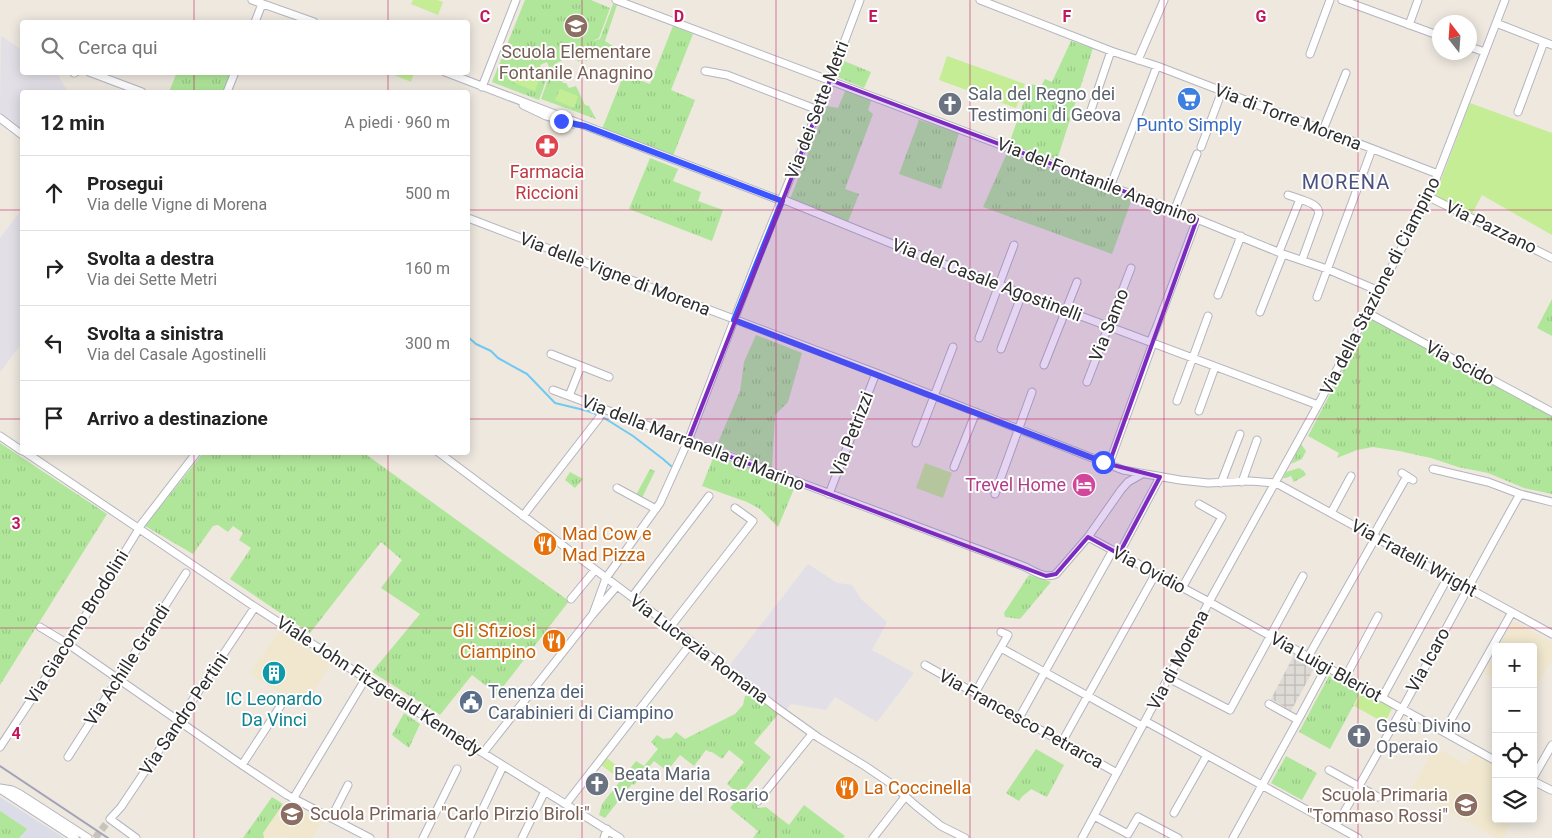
<!DOCTYPE html>
<html lang="it">
<meta charset="utf-8">
<style>
:root{--surface:#fff;--page:#f6f6f6;--text:#222;--muted:#767676;--line:#e0e0e0}
body{margin:0;font-family:Roboto,sans-serif;background:var(--page);color:var(--text)}
.controls{position:absolute;right:15px;bottom:15px;display:grid;overflow:hidden;border-radius:5px;box-shadow:0 2px 12px #0003}
.controls button{width:45px;height:45px;display:grid;place-items:center;padding:0;border:0;border-bottom:1px solid var(--line);background:var(--surface);color:var(--text);font:25px sans-serif}
.compass{position:absolute;left:1432px;top:15px;width:45px;height:45px;border-radius:50%;background:var(--surface);box-shadow:0 2px 12px #0003;rotate:343deg}
.stop{position:absolute;width:15px;height:15px;margin:-11px;border:4px solid #3b56ff;border-radius:50%;background:#fff}
.stop.end{background:#3b56ff;border-color:#fff;box-shadow:0 1px 5px #0008}
.list{margin:0;padding:0;list-style:none}
h2{display:flex;justify-content:space-between;align-items:center;height:65px;margin:0;padding:0 20px;font-size:21px}
h2 small{font-size:16px;font-weight:400;color:var(--muted)}
.list li{display:grid;grid-template-columns:32px 1fr auto;gap:15px;align-items:center;box-sizing:border-box;height:75px;padding:0 20px;border-top:1px solid var(--line)}
.list b{display:block;font-size:19px;white-space:nowrap}
.list p{margin:0;font-size:16px;white-space:nowrap;color:var(--muted)}
.list em{font-size:16px;font-style:normal;color:var(--muted)}
.icon{flex:none;width:28px;height:28px;fill:none;stroke:currentColor;stroke-width:2;stroke-linecap:round;stroke-linejoin:round}
.map{position:relative;flex:none;width:1552px;height:838px;overflow:hidden}
.search{position:absolute;background:var(--surface);box-shadow:0 2px 12px #0003;left:20px;top:20px;width:450px;height:55px;display:flex;align-items:center;gap:12px;box-sizing:border-box;padding:0 18px;border-radius:5px;color:var(--muted);font-size:19px}
.panel{position:absolute;background:var(--surface);box-shadow:0 2px 12px #0003;left:20px;top:90px;width:450px;height:365px;border-radius:5px}
.map>svg:first-child{display:block}
.industrial{fill:#e2dfe7}
.education{fill:#f0e7ce}
.airport{fill:#dadce7}
.grass{fill:url(#grass-tufts)}
.pitch{fill:#c4ed96}
.plaza{fill:url(#plaza-grid)}
.lines{fill:none;stroke-linecap:round;stroke-linejoin:round}
.stream{stroke:#70c9f2;stroke-width:2}
.minor-tunnel{stroke:#c7c3bb;stroke-width:7;stroke-dasharray:7 3.5;stroke-linecap:butt}
.minor-casing{stroke:#b3b4c0;stroke-width:9}
.minor{stroke:#fff;stroke-width:7}
.rail{stroke:#a1a3b7;stroke-width:2}
.route{stroke:#3b56ff;stroke-width:6}
.marked{fill:#7b2cbf;fill-opacity:0.2;stroke:#7b2cbf;stroke-width:4;stroke-linejoin:round}
.grid{fill:none;stroke:#c2185b;stroke-width:1;stroke-opacity:0.55}
.labels{text-anchor:middle;stroke-width:4;stroke-linejoin:round;paint-order:stroke}
.education-label{font-size:18px;fill:#785e54;stroke:#fff}
.worship-label{font-size:18px;fill:#5b616d;stroke:#fff;text-anchor:start}
.street-label{font-size:18px;fill:#2d2d2d;stroke:#fff}
.shop-label{font-size:18px;fill:#366cbe;stroke:#fff}
.health-label{font-size:18px;fill:#be3a42;stroke:#fff}
.hotel-label{font-size:18px;fill:#b23c85;stroke:#fff;text-anchor:end}
.food-label{font-size:18px;fill:#c56008;stroke:#fff;text-anchor:start}
.service-label{font-size:18px;fill:#4e5e75;stroke:#fff;text-anchor:start}
.culture-label{font-size:18px;fill:#0d838f;stroke:#fff}
.quarter-label{font-size:20px;letter-spacing:1px;fill:#4b527f;stroke:#fff}
.grid-label{font-size:16px;text-anchor:middle;font-weight:bold;fill:#c2185b;stroke:#fff;stroke-width:4;stroke-linejoin:round;paint-order:stroke}
</style>
<div class="map">
<svg width="1552" height="838" viewBox="0 0 1552 838">
<defs>
<pattern id="grass-tufts" width="24" height="20" patternUnits="userSpaceOnUse" patternTransform="scale(1.25)"><rect width="24" height="20" fill="#b0e69a"/><path d="M3 7l-1-3M5 7V3M7 7l1-3M15 17l-1-3M17 17v-4M19 17l1-3" fill="none" stroke="#98c685"/></pattern>
<pattern id="plaza-grid" width="8" height="8" patternUnits="userSpaceOnUse" patternTransform="scale(1.25)"><rect width="8" height="8" fill="#dedbd6"/><path d="M0 4h8M4 0v8" fill="none" stroke="#bfbcb8"/></pattern>
</defs>
<rect width="100%" height="100%" fill="#eee8df"/>
<!-- industrial -->
<path class="industrial" d="M1,36L22,50V72L57,73L68,92H22V131L0,114Z
M22,209V343L0,372V238Z
M808,564L837,583L852,585L861,599L887,622L872,650L914,673L877,722L835,697L826,710L791,704L786,710L729,666Z"/>
<!-- education -->
<path class="education" d="M1513,621L1552,642V659L1533,693V647H1498Z
M279,631L331,664L304,707L249,674Z
M1496,651V679L1484,673Z
M1435,747L1467,765L1475,753L1496,764V819H1514L1503,838H1496L1411,790Z
M283,804L286,806L288,804L323,822L312,838L263,837V833Z"/>
<!-- airport -->
<path class="airport" d="M0,797L64,838H0Z"/>
<!-- grass -->
<path class="grass" d="M525,0H591L610,8L599,38L593,41L600,39L613,4L617,5L605,41L619,50L608,56L605,51L586,61L583,58L578,62L574,54L555,64L563,83H566L569,88L576,86L585,105L589,106L596,119L541,99L549,77L552,74L547,62L540,65L545,77L547,78L539,100L492,82Z
M673,26L693,34L671,90L695,100L673,156L602,129L624,74L650,84Z
M1071,41L1093,48L1057,160L1009,144L1030,84L1041,86L1045,79L1052,82Z
M844,61L871,72L864,88L837,77Z
M177,72H230V73L223,92H169Z
M846,89L872,98L868,110L873,114L845,189L859,194L848,222L790,199L827,106L838,108Z
M919,120L959,133L941,189L899,174Z
M1007,153L1132,199L1112,254L983,207Z
M650,158L678,169L673,181L701,192L698,201L723,210L712,241L629,209Z
M1552,299V336L1537,328Z
M1370,318L1552,415V494L1524,488L1488,473L1458,467L1431,458L1399,451L1373,447L1357,450L1337,458L1339,453L1308,436Z
M756,335L802,353L788,402L775,415L772,469L717,445L740,391L744,362Z
M0,443L107,514L0,685Z
M1301,444L1306,451L1302,459L1291,464Z
M203,453H364L569,601L496,696L493,691L472,675L440,715L372,672L420,614L381,588L402,560L381,542L310,633L230,579L251,548L239,540L243,533L233,526L228,532L218,525L213,526L193,554L145,526Z
M715,453L796,484L778,527L760,509L747,502L702,486Z
M1299,468L1304,471L1306,475L1294,482L1291,476L1286,478H1283L1286,472Z
M650,469L655,471L642,498L636,495Z
M570,472L583,479L575,488L565,480Z
M1029,575L1051,582L1020,619L1005,617L1004,613Z
M1329,676L1360,693L1330,749L1299,732Z
M752,695L779,713L754,743L771,757L743,792L755,802L758,808L766,807L789,825L804,805L845,836L843,838H753L758,831L730,808L740,795L727,784L744,762L729,750L722,759L712,752H710L706,750L694,766L680,755L667,771L654,761L634,785L632,784L605,818L599,815L602,804L636,761L644,766L658,749L651,742L657,735L663,739L671,738L676,732L685,739L735,714L743,705L745,696Z
M404,713L420,724L409,748L392,735Z
M1036,749L1064,765L1047,797L1031,789C1028,793 1022,795 1019,801L1006,793Z
M1286,756L1317,773L1302,800L1271,783Z
M272,797L283,804L263,833L264,838H243Z
M0,811L27,829L19,838H0Z"/>
<!-- pitch -->
<path class="pitch" d="M413,0H437L443,2L438,15L411,4Z
M947,56L1025,84L1016,108L939,80Z
M516,71L539,80L535,91L512,82Z
M387,72H414V73L411,82Z
M560,89L578,96L574,108L555,100Z
M1470,103L1552,133V235L1482,195L1472,214L1435,196Z
M925,463L952,473L943,498L916,488Z
M1363,690L1393,706L1385,723L1354,706Z
M607,758L622,770L617,777L601,765Z"/>
<!-- plaza -->
<path class="plaza" d="M1294,655L1310,663L1312,660L1315,662L1316,665L1291,711L1289,713L1283,711L1285,707L1271,699Z"/>
<g class="lines">
<!-- stream -->
<path class="stream" d="M468,337L476,344L491,351L498,358L527,374L555,403L588,411L601,416L633,436L663,459L671,466"/>
<!-- minor-tunnel -->
<path class="minor-tunnel" d="M95,838L110,819"/>
<!-- minor casing -->
<g class="minor-casing">
<path id="minor" d="M252,0L314,22
M616,0L1197,219L1283,254L1327,269L1379,291
M980,0L1111,51L1157,66L1438,174
M1342,0L1440,36
M255,22L262,4
M1496,23L1552,45
M1409,25L1418,0
M1470,47L1485,52
M1310,54L1330,0
M1138,60L1164,0
M705,71L727,75L818,110
M89,72L142,92
M445,72L782,201
M74,73L76,72
M482,87L516,0
M227,92L235,72
M523,105L546,116L573,124
M1091,110L1111,51
M1518,112L1544,42
M0,118L22,135
M1323,130L1346,73
M1201,147L1222,91
M1110,187L1157,66
M1288,195L1300,199
M1429,197L1552,258
M782,199L917,254L999,284L1022,294L1318,405
M1174,211L1197,154
M468,218L876,373L1123,470L1180,480L1208,483L1250,481L1276,483L1552,634
M1279,252L1300,199C1307,202 1318,204 1319,213L1302,260
M1218,295L1241,236
M1317,297L1372,149
M1260,312L1283,254
M1368,313L1552,412
M979,338L1014,245
M1001,349L1022,294
M551,354L609,377
M1044,365L1077,282
M1087,382L1131,268
M553,390L1023,566C1033,570 1045,580 1056,574L1088,537L1121,490L1128,482L1142,474
M569,396L581,366
M1177,401L1208,316
M1199,411L1215,367
M0,436L22,451
M916,443L953,347
M25,452L135,526
M438,452L692,642L777,708L819,738L865,766L893,785L915,805L941,826L965,838
M1109,464L1153,343L1152,338L1157,326L1197,219
M954,467L976,412
M1433,469L1488,482L1520,494
M1402,473L1413,480
M1242,482L1257,440
M1221,483L1240,434
M617,488L656,509
M829,494L876,373
M995,494L1032,392
M1331,513L1351,476
M523,516L599,418
M140,526L197,452
M141,530L255,607L438,725L620,838
M1373,536L1407,476
M1088,537L1213,604L1496,761
M1119,554L1160,477
M1182,588L1222,517L1199,504
M632,597L709,496
M571,599L595,570
M593,614L606,578L660,503L688,441L757,260L830,80L860,0
M671,626L753,521L735,508
M40,627L68,644L242,765L287,795L370,838
M1001,648L1142,726
M1308,657L1376,537
M925,665L1117,773
M1168,678L1230,710L1303,576
M1345,678L1378,616
M975,693L1008,635L1001,632
M1382,698L1448,577
M1269,704L1298,720L1326,668
M1019,718L1113,550
M1145,721L1358,838
M1444,732L1512,612
M1062,742L1156,573
M0,747L68,644L137,532
M483,753L593,614L617,586
M68,757L186,573
M242,765L285,699
M1329,770L1378,797
M1533,778L1552,745
M1533,781L1551,790
M0,788L12,790L20,794L88,838
M0,789L75,838
M293,799L366,678
M758,801L812,734
M566,804L692,642
M1174,813L1207,755
M1094,816L1128,834L1138,817L1178,838
M331,818L348,785
M1336,826C1400,717 1458,604 1520,494L1552,502
M136,838L110,819L121,807L255,607
M423,838L457,769
M469,838L503,766
M522,838L545,791
M604,838L607,829
M873,838L905,797
M1082,838L1209,602L1318,405L1429,197L1505,0
M1233,838L1298,720"/>
</g>
<!-- minor -->
<use href="#minor" class="minor"/>
<!-- rail -->
<path class="rail" d="M0,766L108,838"/>
</g>
<g class="lines">
<!-- route -->
<path class="route" d="M561,121L585,126L782,201L734,320L1103,462"/>
</g>
<!-- marked area -->
<path class="marked" d="M830,80L1197,219L1109,464L1160,477L1119,554L1088,537L1056,574L1046,576L688,441Z"/>
<!-- grid -->
<path class="grid" d="M194,0V22M388,0V22M582,0V838M776,0V838M970,0V838M1164,0V838M1358,0V838M194,72V92M388,72V92M0,210H22M468,210H1552M0,419H22M468,419H1552M194,452V838M388,452V838M0,628H1552"/>
<!-- icons -->
<defs>
<g id="school-disc" transform="scale(1.25)"><circle r="9.5" fill="#8d6e63" stroke="#fff"/><path d="M0-5L7-2L0 1L-7-2ZM-4 1L0 2.5L4 1V4Q0 6-4 4Z" fill="#fff"/></g>
<g id="supermarket-disc" transform="scale(1.25)"><circle r="9.5" fill="#3f7fe0" stroke="#fff"/><path d="M-6-5.5h2.5l.6 2H6L4.5 2H-2.5L-4.4-4H-6ZM-1.5 3.2a1.3 1.3 0 1 0 .1 0ZM3 3.2a1.3 1.3 0 1 0 .1 0Z" fill="#fff"/></g>
<g id="church-disc" transform="scale(1.25)"><circle r="9.5" fill="#6b7280" stroke="#fff"/><path d="M-1.2-6h2.4v3.5h3.3v2.4h-3.3V6h-2.4V-.1h-3.3v-2.4h3.3Z" fill="#fff"/></g>
<g id="pharmacy-disc" transform="scale(1.25)"><circle r="9.5" fill="#e0444e" stroke="#fff"/><path d="M-2-6h4v4h4v4h-4v4h-4v-4h-4v-4h4Z" fill="#fff"/></g>
<g id="hotel-disc" transform="scale(1.25)"><circle r="9.5" fill="#d1479c" stroke="#fff"/><path d="M-6-4.5h1.5V1H6V5H4.5V3h-9V5H-6ZM-4 0a1.8 1.8 0 1 1 3.6 0ZM.5 0V-2.5h3Q6-2.5 6 0Z" fill="#fff"/></g>
<g id="restaurant-disc" transform="scale(1.25)"><circle r="9.5" fill="#e8710a" stroke="#fff"/><path d="M-5-6h1v4h1v-4h1v4h1v-4h1v5L-1.5 .5V6h-2V.5L-5-1ZM5-6V6H3V1.5H1.5Q1.5-4 5-6Z" fill="#fff"/></g>
<g id="building-disc" transform="scale(1.25)"><circle r="9.5" fill="#0f9aa8" stroke="#fff"/><path d="M-4-6H4V6H1V3H-1V6H-4ZM-2.5-4.3h1.7v1.8h-1.7ZM.8-4.3h1.7v1.8H.8ZM-2.5-1h1.7V.8h-1.7ZM.8-1h1.7V.8H.8Z" fill="#fff"/></g>
<g id="civic-disc" transform="scale(1.25)"><circle r="9.5" fill="#5c6f8a" stroke="#fff"/><path d="M-.6-6.5H3V-4.5H.6V-3L4-1V1h2V6H-6V1h2V-1L-.6-3ZM-1.2 2.5V6h2.4V2.5Z" fill="#fff"/></g>
</defs>
<g fill-rule="evenodd">
<use href="#school-disc" x="576" y="26"/>
<use href="#supermarket-disc" x="1189" y="99"/>
<use href="#church-disc" x="950" y="104"/>
<use href="#pharmacy-disc" x="547" y="146"/>
<use href="#hotel-disc" x="1084" y="485"/>
<use href="#restaurant-disc" x="545" y="544"/>
<use href="#restaurant-disc" x="554" y="641"/>
<use href="#building-disc" x="274" y="673"/>
<use href="#civic-disc" x="471" y="702"/>
<use href="#church-disc" x="1359" y="736"/>
<use href="#church-disc" x="597" y="784"/>
<use href="#restaurant-disc" x="847" y="788"/>
<use href="#school-disc" x="1466" y="805"/>
<use href="#school-disc" x="292" y="814"/>
</g>
<g class="labels">
<!-- education labels -->
<g class="education-label">
<text x="576" y="58">Scuola Elementare<tspan x="576" dy="21">Fontanile Anagnino</tspan></text>
<text x="1448" y="801" text-anchor="end">Scuola Primaria<tspan x="1448" dy="21">"Tommaso Rossi"</tspan></text>
<text x="310" y="820" text-anchor="start">Scuola Primaria "Carlo Pirzio Biroli"</text>
</g>
<!-- worship labels -->
<g class="worship-label">
<text x="968" y="100">Sala del Regno dei<tspan x="968" dy="21">Testimoni di Geova</tspan></text>
<text x="1376" y="732">Gesù Divino<tspan x="1376" dy="21">Operaio</tspan></text>
<text x="614" y="780">Beata Maria<tspan x="614" dy="21">Vergine del Rosario</tspan></text>
</g>
<!-- street labels -->
<g class="street-label">
<text transform="translate(817 110) rotate(-69)" y="6">Via dei Sette Metri</text>
<text transform="translate(1288 117) rotate(21)" y="6">Via di Torre Morena</text>
<text transform="translate(1097 181) rotate(21)" y="6">Via del Fontanile Anagnino</text>
<text transform="translate(1491 227) rotate(26)" y="6">Via Pazzano</text>
<text transform="translate(615 274) rotate(21)" y="6">Via delle Vigne di Morena</text>
<text transform="translate(987 280) rotate(21)" y="6">Via del Casale Agostinelli</text>
<text transform="translate(1380 286) rotate(-63)" y="6">Via della Stazione di Ciampino</text>
<text transform="translate(1109 325) rotate(-68)" y="6">Via Samo</text>
<text transform="translate(1460 363) rotate(28)" y="6">Via Scido</text>
<text transform="translate(852 434) rotate(-69)" y="6">Via Petrizzi</text>
<text transform="translate(693 443) rotate(21)" y="6">Via della Marranella di Marino</text>
<text transform="translate(1414 558) rotate(29)" y="6">Via Fratelli Wright</text>
<text transform="translate(1149 570) rotate(28)" y="6">Via Ovidio</text>
<text transform="translate(77 627) rotate(-58)" y="6">Via Giacomo Brodolini</text>
<text transform="translate(699 649) rotate(37)" y="6">Via Lucrezia Romana</text>
<text transform="translate(1178 660) rotate(-62)" y="6">Via di Morena</text>
<text transform="translate(1428 660) rotate(-61)" y="6">Via Icaro</text>
<text transform="translate(127 665) rotate(-57)" y="6">Via Achille Grandi</text>
<text transform="translate(1326 667) rotate(29)" y="6">Via Luigi Bleriot</text>
<text transform="translate(379 686) rotate(33)" y="6">Viale John Fitzgerald Kennedy</text>
<text transform="translate(184 714) rotate(-56)" y="6">Via Sandro Pertini</text>
<text transform="translate(1021 719) rotate(29)" y="6">Via Francesco Petrarca</text>
</g>
<!-- shop labels -->
<g class="shop-label">
<text x="1189" y="131">Punto Simply</text>
</g>
<!-- health labels -->
<g class="health-label">
<text x="547" y="178">Farmacia<tspan x="547" dy="21">Riccioni</tspan></text>
</g>
<!-- hotel labels -->
<g class="hotel-label">
<text x="1066" y="491">Trevel Home</text>
</g>
<!-- food labels -->
<g class="food-label">
<text x="562" y="540">Mad Cow e<tspan x="562" dy="21">Mad Pizza</tspan></text>
<text x="536" y="637" text-anchor="end">Gli Sfiziosi<tspan x="536" dy="21">Ciampino</tspan></text>
<text x="864" y="794">La Coccinella</text>
</g>
<!-- service labels -->
<g class="service-label">
<text x="488" y="698">Tenenza dei<tspan x="488" dy="21">Carabinieri di Ciampino</tspan></text>
</g>
<!-- culture labels -->
<g class="culture-label">
<text x="274" y="705">IC Leonardo<tspan x="274" dy="21">Da Vinci</tspan></text>
</g>
<!-- quarter labels -->
<g class="quarter-label">
<text x="1346" y="189">MORENA</text>
</g>
</g>
<g class="grid-label">
<text x="485" y="22">C</text>
<text x="679" y="22">D</text>
<text x="873" y="22">E</text>
<text x="1067" y="22">F</text>
<text x="1261" y="22">G</text>
<text x="16" y="529">3</text>
<text x="16" y="739">4</text>
</g>
</svg>
<div class="controls">
<button>+</button>
<button>−</button>
<button><svg class="icon" aria-label="locate" viewBox="0 0 24 24"><circle cx="12" cy="12" r="6"/><path d="M12 2v4M12 18v4M2 12h4M18 12h4"/></svg></button>
<button><svg class="icon" aria-label="layers" viewBox="0 0 24 24"><path d="M12 4l9 5-9 5-9-5zM3 14l9 5 9-5"/></svg></button>
</div>
<svg class="compass" viewBox="-18 -18 36 36"><path d="M0-13l5 13h-10z" fill="#e53935"/><path d="M0 13l5-13h-10z" fill="#767676"/></svg>
<div class="stop" style="left:1103px;top:462px"></div>
<div class="stop end" style="left:561px;top:121px"></div>
<div class="search"><svg class="icon" aria-label="search" viewBox="0 0 24 24"><circle cx="10" cy="10" r="6"/><path d="M15 15l6 6"/></svg>Cerca qui</div>
<section class="panel">
<h2>12 min<small>A piedi · 960 m</small></h2>
<ul class="list">
<li><svg class="icon" aria-label="ahead" viewBox="0 0 24 24"><path d="M12 20V5M6 11l6-6 6 6"/></svg><div><b>Prosegui</b><p>Via delle Vigne di Morena</p></div><em>500 m</em></li>
<li><svg class="icon" aria-label="right" viewBox="0 0 24 24"><path d="M7 20v-9h11M14 6l5 5-5 5"/></svg><div><b>Svolta a destra</b><p>Via dei Sette Metri</p></div><em>160 m</em></li>
<li><svg class="icon" aria-label="left" viewBox="0 0 24 24"><path d="M17 20v-9H6M10 6l-5 5 5 5"/></svg><div><b>Svolta a sinistra</b><p>Via del Casale Agostinelli</p></div><em>300 m</em></li>
<li><svg class="icon" aria-label="arrive" viewBox="0 0 24 24"><path d="M6 21V4h12l-3 4 3 4H6"/></svg><div><b>Arrivo a destinazione</b></div></li>
</ul>
</section>
</div>
